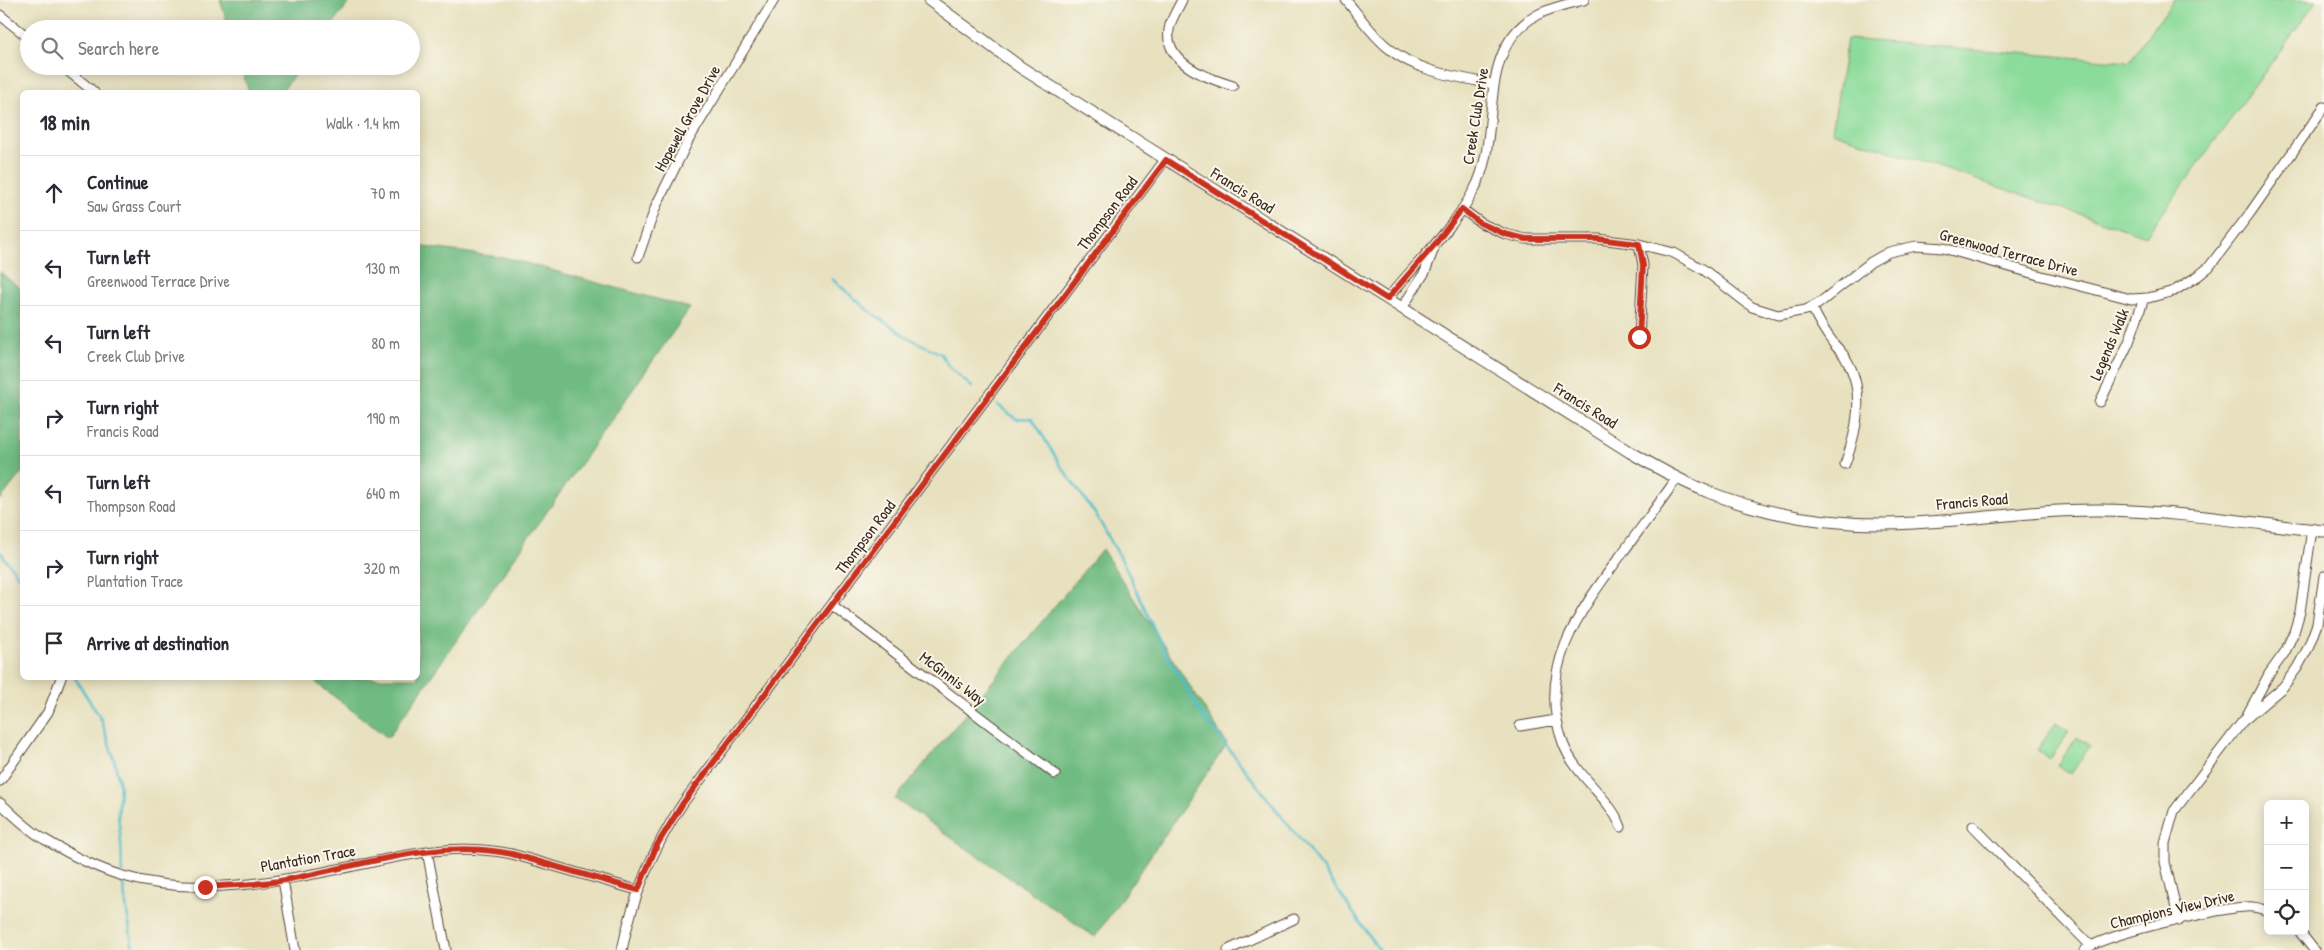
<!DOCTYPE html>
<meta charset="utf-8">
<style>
:root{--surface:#fff;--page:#f2f2f3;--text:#2b2b33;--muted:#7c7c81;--line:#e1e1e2}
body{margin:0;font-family:"Patrick Hand",sans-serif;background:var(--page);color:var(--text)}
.controls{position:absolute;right:15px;bottom:15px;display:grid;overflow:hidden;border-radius:8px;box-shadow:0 2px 12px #0003}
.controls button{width:45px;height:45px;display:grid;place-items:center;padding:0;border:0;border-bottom:1px solid var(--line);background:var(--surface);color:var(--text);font:25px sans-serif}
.stop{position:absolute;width:15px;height:15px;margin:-11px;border:4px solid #c8321e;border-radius:50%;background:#fff}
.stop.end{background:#c8321e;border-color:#fff;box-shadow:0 1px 5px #0008}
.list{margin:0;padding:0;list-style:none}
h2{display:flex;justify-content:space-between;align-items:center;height:65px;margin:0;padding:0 20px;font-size:21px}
h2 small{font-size:16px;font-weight:400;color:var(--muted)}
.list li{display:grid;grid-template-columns:32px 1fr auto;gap:15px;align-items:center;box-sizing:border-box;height:75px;padding:0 20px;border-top:1px solid var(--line)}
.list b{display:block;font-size:19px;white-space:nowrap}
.list p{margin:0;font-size:16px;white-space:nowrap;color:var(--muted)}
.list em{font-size:16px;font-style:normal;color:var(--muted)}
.icon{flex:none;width:28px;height:28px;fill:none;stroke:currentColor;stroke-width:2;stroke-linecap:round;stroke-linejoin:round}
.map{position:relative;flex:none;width:2324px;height:950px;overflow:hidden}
.search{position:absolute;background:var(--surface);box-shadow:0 2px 12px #0003;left:20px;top:20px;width:400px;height:55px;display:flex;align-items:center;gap:12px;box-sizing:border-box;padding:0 18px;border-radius:28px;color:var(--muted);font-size:19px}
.panel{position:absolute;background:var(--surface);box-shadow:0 2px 12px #0003;left:20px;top:90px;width:400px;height:590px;border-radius:8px}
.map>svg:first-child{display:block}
.green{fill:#8bdb9a;stroke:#63825c}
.forest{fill:#70bb82;stroke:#567250}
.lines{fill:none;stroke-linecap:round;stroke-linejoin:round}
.stream{stroke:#50bccb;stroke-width:2.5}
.minor-casing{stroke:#554536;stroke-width:11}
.tertiary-casing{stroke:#554536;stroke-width:13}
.minor{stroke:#fff;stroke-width:9}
.tertiary{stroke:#fff;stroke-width:11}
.route{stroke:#c8321e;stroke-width:6}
.labels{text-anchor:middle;stroke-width:4;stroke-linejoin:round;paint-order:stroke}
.street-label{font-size:16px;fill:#3b2a1e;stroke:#fbf7ec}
</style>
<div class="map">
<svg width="2324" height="950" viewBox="0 0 2324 950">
<rect width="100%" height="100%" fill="#fbf7ec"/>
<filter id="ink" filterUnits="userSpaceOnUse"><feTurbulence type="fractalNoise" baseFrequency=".02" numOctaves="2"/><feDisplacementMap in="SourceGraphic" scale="10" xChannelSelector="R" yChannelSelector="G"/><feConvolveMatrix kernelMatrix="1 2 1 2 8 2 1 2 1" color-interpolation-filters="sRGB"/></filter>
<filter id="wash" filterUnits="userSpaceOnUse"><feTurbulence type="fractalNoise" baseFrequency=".0096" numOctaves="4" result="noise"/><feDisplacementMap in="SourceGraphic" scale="20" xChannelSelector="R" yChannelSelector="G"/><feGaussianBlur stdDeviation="1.12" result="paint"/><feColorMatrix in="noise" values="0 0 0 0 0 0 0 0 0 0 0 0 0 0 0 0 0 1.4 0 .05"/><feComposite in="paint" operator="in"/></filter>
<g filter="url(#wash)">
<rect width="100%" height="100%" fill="#e7e1bf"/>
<!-- green -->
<path class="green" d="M2174,0H2317L2146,236L1832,132L1847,39L2129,62Z
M2056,723L2069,732L2050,759L2037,750Z
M2077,737L2090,746L2071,774L2058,765Z"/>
<!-- forest -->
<path class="forest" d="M220,0H351L329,29H229Z
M240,66H301L281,92H249Z
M418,242L424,247L507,258L690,308L388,738L310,678H418Z
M0,272L22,290V472L0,500Z
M1102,549L1227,744L1095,937L895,799Z"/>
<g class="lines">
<!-- stream -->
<path class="stream" d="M832,279L869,311L909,338L941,354L949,367L972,387
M998,405L1016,419L1032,418L1061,466L1096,515L1124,564L1165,652L1200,712L1322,868L1379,950
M0,552L22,581
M75,678L101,719L114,759L120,786L118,814L121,842L122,873
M122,879L133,950"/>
</g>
</g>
<g filter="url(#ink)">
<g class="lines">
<!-- minor casing -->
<g class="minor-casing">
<path id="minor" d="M1182,0C1178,8 1173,16 1170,25C1160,62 1207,78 1233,86
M1346,0C1359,16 1371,33 1386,46C1415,72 1457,77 1493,84
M0,15L29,38
M62,66L94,92
M1462,209L1481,223L1505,234L1526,239H1598L1639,244L1674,253L1704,270L1752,307L1778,315L1806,310L1818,304L1871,262L1889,252L1916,246L1943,248L2042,276L2131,299L2148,298L2174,291L2198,276L2209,267L2250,213L2324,107
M638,257L656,206L688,141L774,0
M1387,299C1416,263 1452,231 1474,190C1504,135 1473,50 1537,15C1552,7 1568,4 1584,0
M1812,307C1818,321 1825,332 1834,344C1838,349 1843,353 1846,359C1866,391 1857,431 1845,464
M1402,308L1425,272L1434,248
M1639,337L1643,265L1639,244
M2100,402L2129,342L2144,298
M832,605L1055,774
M2246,717L2269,674L2285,652L2294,632L2300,612L2312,529
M1520,726L1556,720
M0,781L48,712L61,678
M0,803C14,815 28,830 44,839C69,854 95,868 123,876C201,899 285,880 363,864C416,853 457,843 512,854L637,890
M1973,826L2090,945
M1621,827C1609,796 1575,776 1563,743C1536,669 1579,612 1621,555C1640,529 1659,504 1677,478
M427,851L446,950
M283,880L295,950
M2179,921L2165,862V843L2174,811L2243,721L2283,687L2297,668L2308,648L2317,624L2324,576
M2299,931L2314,950
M622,950C633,896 652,849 683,803L1165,160
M1228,950L1294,919
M2085,950C2101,935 2220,908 2245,907C2253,906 2260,908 2268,911"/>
</g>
<!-- tertiary casing -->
<g class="tertiary-casing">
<path id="tertiary" d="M929,0L1020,67L1630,452C1656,467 1682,482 1711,493C1775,518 1845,527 1914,523C1977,520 2039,509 2102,510C2176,511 2251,523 2324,531"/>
</g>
<!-- minor -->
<use href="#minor" class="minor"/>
<!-- tertiary -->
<use href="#tertiary" class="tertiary"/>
</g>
</g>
<g class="lines" filter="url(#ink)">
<!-- route -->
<path class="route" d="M205,887C231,885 260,885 285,880C360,866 437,838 512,854L638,890L657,845L683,803L1166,160L1387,299L1436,243L1462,209L1480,223L1505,234L1526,239H1598L1639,244L1643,265L1639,337"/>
</g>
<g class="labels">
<!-- street labels -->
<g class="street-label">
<text transform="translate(1475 116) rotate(-81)" y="6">Creek Club Drive</text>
<text transform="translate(687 118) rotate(-61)" y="6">Hopewell Grove Drive</text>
<text transform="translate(1243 190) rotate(32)" y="6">Francis Road</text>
<text transform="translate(1107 213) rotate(-53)" y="6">Thompson Road</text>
<text transform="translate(2009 252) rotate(15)" y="6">Greenwood Terrace Drive</text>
<text transform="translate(2109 344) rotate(-67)" y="6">Legends Walk</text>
<text transform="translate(1586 405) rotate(32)" y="6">Francis Road</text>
<text transform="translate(1972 501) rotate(-5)" y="6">Francis Road</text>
<text transform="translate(865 537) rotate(-53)" y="6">Thompson Road</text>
<text transform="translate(953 678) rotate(37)" y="6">McGinnis Way</text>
<text transform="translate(308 858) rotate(-10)" y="6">Plantation Trace</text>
<text transform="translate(2172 909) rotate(-13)" y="6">Champions View Drive</text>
</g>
</g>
</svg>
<div class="controls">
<button>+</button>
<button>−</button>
<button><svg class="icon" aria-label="locate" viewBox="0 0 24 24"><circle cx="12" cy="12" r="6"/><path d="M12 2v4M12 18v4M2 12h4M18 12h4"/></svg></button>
</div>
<div class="stop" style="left:1639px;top:337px"></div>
<div class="stop end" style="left:205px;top:887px"></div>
<div class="search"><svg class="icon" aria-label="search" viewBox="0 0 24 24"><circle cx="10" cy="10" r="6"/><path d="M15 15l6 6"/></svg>Search here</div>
<section class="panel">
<h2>18 min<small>Walk · 1.4 km</small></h2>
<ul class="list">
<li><svg class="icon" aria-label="ahead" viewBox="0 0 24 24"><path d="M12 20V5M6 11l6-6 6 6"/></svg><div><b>Continue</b><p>Saw Grass Court</p></div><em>70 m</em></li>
<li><svg class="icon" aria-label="left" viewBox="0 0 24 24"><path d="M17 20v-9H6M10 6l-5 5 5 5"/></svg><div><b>Turn left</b><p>Greenwood Terrace Drive</p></div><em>130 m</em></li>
<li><svg class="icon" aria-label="left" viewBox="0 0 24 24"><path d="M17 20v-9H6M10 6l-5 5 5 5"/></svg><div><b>Turn left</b><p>Creek Club Drive</p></div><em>80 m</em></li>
<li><svg class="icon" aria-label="right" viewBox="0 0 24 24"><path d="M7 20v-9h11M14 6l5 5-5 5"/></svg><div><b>Turn right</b><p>Francis Road</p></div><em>190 m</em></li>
<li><svg class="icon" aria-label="left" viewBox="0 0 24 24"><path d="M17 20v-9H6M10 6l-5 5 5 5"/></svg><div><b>Turn left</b><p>Thompson Road</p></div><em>640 m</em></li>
<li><svg class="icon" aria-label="right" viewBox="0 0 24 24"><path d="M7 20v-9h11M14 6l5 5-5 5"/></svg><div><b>Turn right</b><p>Plantation Trace</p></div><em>320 m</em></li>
<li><svg class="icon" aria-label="arrive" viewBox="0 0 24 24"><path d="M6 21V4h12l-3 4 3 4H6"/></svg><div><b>Arrive at destination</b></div></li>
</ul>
</section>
</div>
